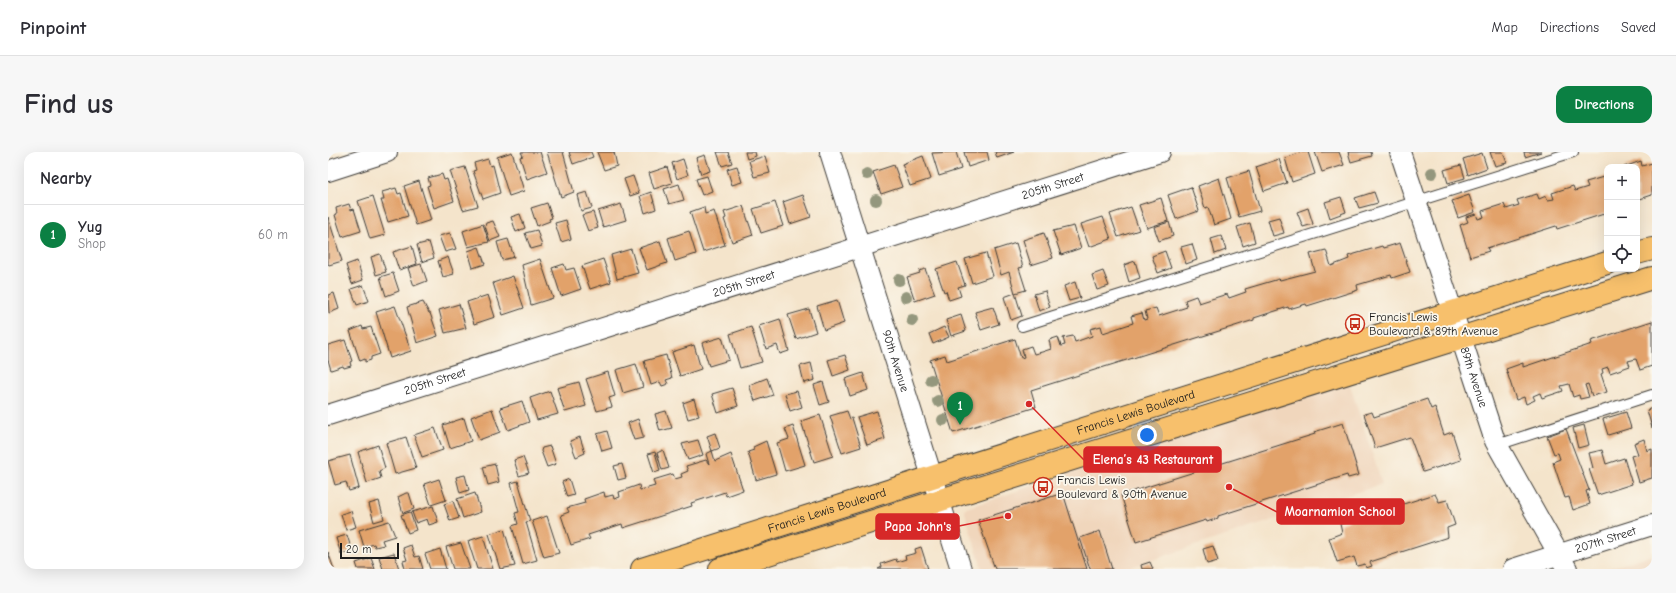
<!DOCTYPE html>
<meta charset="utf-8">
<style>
:root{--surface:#fff;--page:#f7f7f7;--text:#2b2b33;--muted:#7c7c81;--line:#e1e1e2;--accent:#0b8043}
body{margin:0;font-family:"Comic Neue",sans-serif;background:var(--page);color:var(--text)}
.controls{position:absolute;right:12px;top:12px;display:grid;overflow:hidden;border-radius:8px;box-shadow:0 4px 16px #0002}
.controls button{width:36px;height:36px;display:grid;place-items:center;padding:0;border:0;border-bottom:1px solid var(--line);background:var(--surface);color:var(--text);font:20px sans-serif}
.scale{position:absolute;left:12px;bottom:10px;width:59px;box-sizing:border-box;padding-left:4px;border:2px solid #1c1c1c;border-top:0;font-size:11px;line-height:14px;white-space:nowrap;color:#1c1c1c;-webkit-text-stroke:3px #fbf7ec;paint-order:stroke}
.you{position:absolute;left:819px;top:283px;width:14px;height:14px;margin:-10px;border:3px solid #fff;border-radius:50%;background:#1a73e8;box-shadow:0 0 0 6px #1a73e833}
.badge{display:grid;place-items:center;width:26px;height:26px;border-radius:50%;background:var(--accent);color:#fff;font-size:13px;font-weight:700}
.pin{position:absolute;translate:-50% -33px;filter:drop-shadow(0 1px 2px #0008)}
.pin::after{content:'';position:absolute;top:21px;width:14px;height:12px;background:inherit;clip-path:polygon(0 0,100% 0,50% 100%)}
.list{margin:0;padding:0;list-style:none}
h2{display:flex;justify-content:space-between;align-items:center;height:52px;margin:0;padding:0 16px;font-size:17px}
h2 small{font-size:13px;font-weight:400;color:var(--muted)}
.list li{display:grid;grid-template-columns:26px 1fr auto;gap:12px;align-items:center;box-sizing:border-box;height:60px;padding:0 16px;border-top:1px solid var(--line)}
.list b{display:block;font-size:15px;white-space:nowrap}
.list p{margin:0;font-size:13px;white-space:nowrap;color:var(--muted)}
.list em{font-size:13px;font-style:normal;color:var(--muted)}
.icon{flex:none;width:22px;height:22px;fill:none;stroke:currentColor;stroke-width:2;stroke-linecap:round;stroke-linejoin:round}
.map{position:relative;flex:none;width:1324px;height:417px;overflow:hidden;border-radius:12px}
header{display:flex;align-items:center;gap:24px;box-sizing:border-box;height:56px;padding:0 20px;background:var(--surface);border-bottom:1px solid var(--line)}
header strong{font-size:19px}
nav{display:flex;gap:22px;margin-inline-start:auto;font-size:14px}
.intro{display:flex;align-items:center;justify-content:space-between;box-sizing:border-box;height:96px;padding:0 24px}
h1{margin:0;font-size:28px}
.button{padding:10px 18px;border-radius:12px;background:var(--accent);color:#fff;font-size:14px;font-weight:700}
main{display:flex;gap:24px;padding:0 24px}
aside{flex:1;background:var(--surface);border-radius:12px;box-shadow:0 4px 16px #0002}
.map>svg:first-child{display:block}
.built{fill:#f0d6bc}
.building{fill:#e2a26b}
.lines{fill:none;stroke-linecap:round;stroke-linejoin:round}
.service-casing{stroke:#3c3a36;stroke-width:12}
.minor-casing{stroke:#3c3a36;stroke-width:22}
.primary-casing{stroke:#3c3a36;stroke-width:24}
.service{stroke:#fff;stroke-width:10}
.minor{stroke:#fff;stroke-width:20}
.primary{stroke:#f7c06c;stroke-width:22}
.tree{fill:#94977d}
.labels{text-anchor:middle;stroke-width:3.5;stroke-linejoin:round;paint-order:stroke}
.street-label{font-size:12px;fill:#1c1c1c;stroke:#fbf7ec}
.poi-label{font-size:12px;fill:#1c1c1c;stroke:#fbf7ec;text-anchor:start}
.leader{fill:none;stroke:#d62828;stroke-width:1.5}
.callout-dot{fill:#d62828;stroke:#fbf7ec;stroke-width:1.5}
.callout{fill:#d62828;stroke:#d62828;stroke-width:1.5}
.callout-label{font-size:13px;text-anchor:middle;font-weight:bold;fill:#fff}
</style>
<header>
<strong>Pinpoint</strong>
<nav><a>Map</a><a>Directions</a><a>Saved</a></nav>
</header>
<div class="intro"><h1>Find us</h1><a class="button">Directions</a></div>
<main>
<aside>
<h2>Nearby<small></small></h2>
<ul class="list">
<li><span class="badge">1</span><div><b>Yug</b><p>Shop</p></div><em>60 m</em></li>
</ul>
</aside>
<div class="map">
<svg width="1324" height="417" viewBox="0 0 1324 417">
<rect width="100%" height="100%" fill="#fbf7ec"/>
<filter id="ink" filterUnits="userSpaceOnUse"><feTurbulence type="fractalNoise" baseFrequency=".025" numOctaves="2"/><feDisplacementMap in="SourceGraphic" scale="8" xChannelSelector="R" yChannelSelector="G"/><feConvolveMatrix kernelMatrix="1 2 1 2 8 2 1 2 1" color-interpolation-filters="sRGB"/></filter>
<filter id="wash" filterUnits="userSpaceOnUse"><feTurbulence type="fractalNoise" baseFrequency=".012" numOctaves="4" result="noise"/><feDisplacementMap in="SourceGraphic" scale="16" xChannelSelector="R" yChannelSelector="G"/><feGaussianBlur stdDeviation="0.9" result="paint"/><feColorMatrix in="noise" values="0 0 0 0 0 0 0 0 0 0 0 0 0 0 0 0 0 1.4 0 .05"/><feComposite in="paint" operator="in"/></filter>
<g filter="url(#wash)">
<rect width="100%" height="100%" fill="#f4e4cb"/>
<!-- built -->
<path class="built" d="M1020,227L1054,332L797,417H654L636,357Z
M1324,403V417H1278Z"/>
<g id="blocks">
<!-- building -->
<path class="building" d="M184,0L196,39L181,44L169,5Z
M193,0H212L219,20L199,27L192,5L195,4Z
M219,0H235L246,40L233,45Z
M241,0H263L265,5L245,12Z
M269,0H286L289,14L276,18Z
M389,0H400L404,11L394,14Z
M417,0H427L428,4L419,7Z
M628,0L633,17L611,24L604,1Z
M636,0H659L661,8L640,15Z
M667,0H686L669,6Z
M974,0H980L987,22L964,30L957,6Z
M987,0H1011L1016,13L994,20Z
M1020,0H1043L1044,4L1023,10Z
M1162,0H1175L1179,11L1167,14Z
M1196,0H1213L1197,5Z
M1154,1L1159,16L1140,23L1135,7Z
M377,3L382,19L373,22L368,6Z
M437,4L442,21L426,25L421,9Z
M595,4L603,27L582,34L574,12Z
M160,7L162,14L165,13L172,41L155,47L145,19L148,18L146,11Z
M355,7L360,23L349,27L344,11Z
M951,7L959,31L936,39L928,15Z
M1313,9L1314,14L1324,11V43L1309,48V15H1296Z
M566,13L574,35L553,42L545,20Z
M1133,13L1137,26L1120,31L1116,18Z
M409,14L414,30L404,33L399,17Z
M137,15L150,54L135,58L122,19Z
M339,15L344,31L326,37L321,21Z
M921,19L932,59L911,65L899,26Z
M114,22L116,28L119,27L126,49L106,56L99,34L102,33L100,26Z
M305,24L311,41L302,44L296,27Z
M379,24L384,39L374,43L368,27Z
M1279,24V61L1229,77L1228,74L1159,96L1161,99L1142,105L1132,73L1140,70L1138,65L1148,62L1150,67L1156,65L1154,59L1176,52L1178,57L1191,53L1189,48L1209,42L1211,47L1218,44L1220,48L1226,47L1224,41L1245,34L1247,39L1260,35L1258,30Z
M891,26L903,67L886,73L880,55L877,56L870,34Z
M91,29L103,68L88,73L76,34Z
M351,32L356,48L341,52L336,37Z
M863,35L871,59L848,67L840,43Z
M68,36L70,42L73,41L80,64L60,70L53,48H56L54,40Z
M259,40L264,56L253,59L249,43Z
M323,40L328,57L317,61L312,44Z
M1046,40L1050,51L1031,56L1027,46Z
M475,43L483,65L462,72L455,50Z
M1141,43L1147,60L1130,66L1124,49Z
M45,44L57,83L42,87L30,49Z
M1013,45L1018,60L1002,66L997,50Z
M833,46L840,69L819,76L811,53Z
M447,50L455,74L433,81L425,57Z
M219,51L224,66L221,67L222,69L209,74L203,56Z
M21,52L23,58L26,57L33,79L14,85L7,63L9,62L8,56Z
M293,52L298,68L275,75L270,59Z
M415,54L425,83L404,90L396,67L398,66L396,60Z
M376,55L377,62L386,59L397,93L375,100L362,60Z
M803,55L811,78L790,85L782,62Z
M980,56L985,72L975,75L969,60Z
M265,60L270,76L260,79L254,63Z
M192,62L197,76L188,80L183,65Z
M0,65L14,109L1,113L0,112Z
M775,65L783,87L761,95L753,72Z
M951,65L956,81L945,84L940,68Z
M238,68L243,87L233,90L227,71Z
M165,69L172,85L162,89L157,74L158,71Z
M841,70L845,84L831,89L826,75Z
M922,71L927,90L915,94L909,75Z
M155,72L161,90L140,95L135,79Z
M746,74L753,96L733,103L725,79Z
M209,78L214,94L203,97L197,81Z
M361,79L368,102L347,109L340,86Z
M122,81L128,97L117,100L111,84Z
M716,81L725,106L703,113L695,88Z
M893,84L898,98L887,102L883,87Z
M180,87L186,105L174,108L169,90Z
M332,89L339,111L319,118L311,96Z
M101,90L106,106L94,110L89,93Z
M688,91L695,115L691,116L698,138L687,141L681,120L673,123L666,98Z
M1072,91L1082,120L1064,126L1063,123L1029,133L1030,138L979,154L978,152L961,157L960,155L926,166V168L703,238L708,255L625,281L602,208L617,203L619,209L687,187L693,206L696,205L694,197L703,194L706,202L714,200L723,197L721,188L730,185L733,194L737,193L735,186L745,184L747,190L764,184L762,177L773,174L775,181L805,171L803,164L814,161L816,168L819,167L817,159L828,156L831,164L859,155L857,148L868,144L871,151L899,142L901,146L918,140L917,137L951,127L952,128L987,119L982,102L998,98L1003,114L1021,107L1020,104L1054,94L1055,96Z
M864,92L869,108L858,112L853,95Z
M84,94L89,112L71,118L65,100Z
M151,95L157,112L145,116L140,99Z
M303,97L310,121L289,127L283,103Z
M837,99L843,116L830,121L824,104Z
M658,101L665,124L644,131L637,107Z
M52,102L58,120L48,123L43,105Z
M120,105L126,122L115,125L110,109Z
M212,107L225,146L203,153L194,113Z
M275,107L283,130L262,137L254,114Z
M29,109L35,128L24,132L18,113Z
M807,109L812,126L801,130L796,113Z
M629,110L637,133L630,135L633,144L621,148L618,139L616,140L608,117Z
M93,112L99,129L86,134L80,116Z
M236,112L238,118L246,116L253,137L233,144L224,116Z
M597,117L607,142L587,149L579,125L592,121L591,119Z
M775,119L781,134L769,138L764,123Z
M65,121L71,139L58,144L52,125Z
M185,124L196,156L175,163L165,131Z
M747,130L752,146L741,149L736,134Z
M35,133L41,149L29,153L23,137Z
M717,139L722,155L711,159L706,142Z
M6,141L11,157L1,161L0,143Z
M687,141L694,164L683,168L676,145Z
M160,143L167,165L146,172L139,150Z
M509,148L516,171L496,178L489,154Z
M95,150L101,161H102L110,184L89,191L79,155Z
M131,152L138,176L117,181L111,158Z
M67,154L83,199L62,206L48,160Z
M665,155L671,172L653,178L647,160Z
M481,157L488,180L468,187L460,163Z
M633,163L638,179L623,184L618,168Z
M452,167L461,199L452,202L449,193L438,197L431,174Z
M1324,169V214L1312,218L1308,207L1300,209L1302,214L1282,221L1280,215L1274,217L1275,221L1273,222L1279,240L1264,244L1260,232L1257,233L1261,245L1252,247L1251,243L1245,245L1241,232L1233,234L1235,239L1214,246L1212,241L1205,244L1207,248L1198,252L1196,245L1188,248L1178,217L1195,211V215L1264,192L1263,189Z
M34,174L35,177L43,175L52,202L43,205V208L37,210V207L32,209L22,179Z
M423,175L434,210L412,216L402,182Z
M616,175L621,185L605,192L601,182Z
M394,185L401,208L381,214L374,191Z
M17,188L24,209L22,210L23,214L16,216L15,214L3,218L0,208V193Z
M366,193L373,217L352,224L344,200Z
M338,203L344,226L338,228L340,232L334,234L332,230L323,233L316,209Z
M517,203L522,218L505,224L500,208Z
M483,211L487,228L476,231L472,214Z
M308,212L315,235L295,241L288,218Z
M280,220L287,244L281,246L284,255L269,259L258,227Z
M535,221L540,238L522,244L517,227Z
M439,226L445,243L427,249L421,233Z
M251,230L258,254L237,260L229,236Z
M495,230L501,250L492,253L486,233Z
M404,236L410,254L390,261L384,242Z
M222,239L230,262L209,268L202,246Z
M469,239L474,255L462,259L457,242Z
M366,247L371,264L360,267L355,251Z
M1099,247L1103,257L1107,255L1116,283L1124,280L1133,308L1095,320L1082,285L1047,296L1036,262L1044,260L1046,265Z
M194,249L201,270L180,278L172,256Z
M1324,256V276L1319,258Z
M164,257L172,280L151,288L143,265Z
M338,259L344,276L332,279L327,262Z
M519,259L522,267L524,266L533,295L514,301L502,264Z
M549,259L557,287L539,293L529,265Z
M1298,260L1303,276L1280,283L1275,267Z
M492,263L505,304L486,310L473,269Z
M136,266L143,289L122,296L115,273Z
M310,267L315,284V286L306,288L300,271Z
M1015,271L1031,323L1020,326L1019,323L890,364V366L879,370L878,368L808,390L793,343L987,282L986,280Z
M1256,273L1261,293L1250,296L1245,276Z
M465,274L477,313L457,319L449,291L461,287L457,277Z
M107,276L115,298L94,305L86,283Z
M1238,277L1261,338L1258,339L1262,352L1245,358L1241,345L1237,346L1225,310L1232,307L1230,301L1226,302L1219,284Z
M279,279L284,296L274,299L269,282Z
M387,281L392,296L384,299L379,284Z
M78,285L88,316L67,322L58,291Z
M252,285L257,301L248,305L242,289Z
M1316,287L1319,299L1324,297V326L1311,330L1303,304L1310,302L1306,291Z
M370,288L375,303L360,308L354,292Z
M438,289L448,322L428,328L420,300L426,298L425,295Z
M50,293L57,316L51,319L53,326L39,331L30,300Z
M222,294L228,312L219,315L213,299L214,296Z
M335,298L341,316L334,318L329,301Z
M1274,298L1278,312L1296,306L1304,332L1270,343L1261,317L1265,316L1261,301Z
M384,299L387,309L403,302L415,338L398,344L397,340L363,351L364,354L295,376L294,372L260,383L262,387L243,393L233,363L241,360L239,356L257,351L256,347L276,340L277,345L285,343L286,347L292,345L291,340L311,333L312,338L320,336L327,334L325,328L345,322L347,327L354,325L353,322L360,319L358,314L378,308L381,312L378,302Z
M327,300L332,319L326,321L320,302Z
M22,303L31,336L21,339L18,330L7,333L0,309Z
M195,305L201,321L191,324L186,308Z
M167,312L171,330L160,333L155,315Z
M294,312L298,326L290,328L286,314Z
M137,323L141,338L132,341L128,325Z
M111,327L118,348L103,353L96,332Z
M241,327L246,343L239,345L234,330Z
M190,329L202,369L198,370L209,408L195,412L184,374L190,372L187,361L191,360L183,331Z
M78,341H81L86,357L75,361L70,345Z
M147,341L153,360L135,366L129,347Z
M735,341L759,417H667L650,368Z
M1107,342L1111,350L1119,348L1127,373L1119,376L1120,385L1042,410L1044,414L1038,416L1037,412L1029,414L1026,405L1009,410L1001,386L1014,381L1012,372L1021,369L1020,365L1028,363V367Z
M51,349L56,367L46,370L41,352Z
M125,349L131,366L122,369L116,352Z
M105,354L110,370L101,373L99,367L88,371L84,360Z
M23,359L28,375L18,378L13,362Z
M82,360L88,378L80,381L73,363Z
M219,364L231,401L216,405L204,369Z
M61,369L67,384L54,388L56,393L47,395L46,392L36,395L31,378Z
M176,377L187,414L172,417L161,382Z
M772,379L784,417H762L752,386Z
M19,383L24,399L13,402L8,386Z
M155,384L165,417H149L140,389Z
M133,391L142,417H125L118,395Z
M83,393L87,405L91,404L95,417H77L75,409L79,408L75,396Z
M885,394L890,409L879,412L875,397Z
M593,395L600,417H550L554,415L553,412L568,407L569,410L578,407L577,404L588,401L587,397Z
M112,397L118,417H102L97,402Z
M0,400L6,417H0Z
M66,401L71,417H55L51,405Z
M43,406L47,417H30L28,411Z
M822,410L825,417H814L813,413Z"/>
</g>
</g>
<g filter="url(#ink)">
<use href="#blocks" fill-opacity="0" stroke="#3c3a36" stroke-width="1"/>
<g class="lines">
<!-- service casing -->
<g class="service-casing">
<path id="service" d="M694,174L1245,0
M1169,293L1324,243"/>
</g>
<!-- minor casing -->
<g class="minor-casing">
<g id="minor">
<path id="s1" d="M502,0L633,417"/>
<path id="s2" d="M1072,0L1167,289L1239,417"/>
<path d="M0,19L59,0"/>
<path id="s3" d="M0,263L832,0"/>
<path id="s4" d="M1185,417L1324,373"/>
</g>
</g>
<!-- primary casing -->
<g class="primary-casing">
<g id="primary">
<path d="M1309,101L1324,97"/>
<path id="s5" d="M314,417L1279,111"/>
<path d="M392,417L1324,126"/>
</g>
</g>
<!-- service -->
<use href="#service" class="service"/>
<!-- minor -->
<use href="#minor" class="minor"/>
<!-- primary -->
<use href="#primary" class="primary"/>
</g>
<!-- trees -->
<g class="tree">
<circle cx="1104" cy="21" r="6"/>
<circle cx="539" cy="22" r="6"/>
<circle cx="548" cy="48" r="6"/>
<circle cx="571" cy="128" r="6"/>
<circle cx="578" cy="145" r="6"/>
<circle cx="584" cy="168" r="6"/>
<circle cx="603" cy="228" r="6"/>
<circle cx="610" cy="249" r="6"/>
<circle cx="615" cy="268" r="6"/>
</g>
</g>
<!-- icons -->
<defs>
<g id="bus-ring" transform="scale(1)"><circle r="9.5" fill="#fbf7ec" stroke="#c8321e" stroke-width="1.5"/><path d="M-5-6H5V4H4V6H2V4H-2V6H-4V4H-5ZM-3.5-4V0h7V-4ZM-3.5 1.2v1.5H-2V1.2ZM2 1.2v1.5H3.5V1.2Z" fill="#c8321e"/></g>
</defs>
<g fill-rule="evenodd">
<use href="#bus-ring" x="1027" y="172"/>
<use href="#bus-ring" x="715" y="335"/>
</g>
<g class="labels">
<!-- street labels -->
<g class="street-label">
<text dy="4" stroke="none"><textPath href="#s3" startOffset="760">205th Street</textPath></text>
<text dy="4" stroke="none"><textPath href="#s3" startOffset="436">205th Street</textPath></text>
<text dy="4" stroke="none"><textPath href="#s1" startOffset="219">90th Avenue</textPath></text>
<text dy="4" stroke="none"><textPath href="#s2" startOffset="237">89th Avenue</textPath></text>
<text dy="4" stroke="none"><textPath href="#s3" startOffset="112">205th Street</textPath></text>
<text dy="4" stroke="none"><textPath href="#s5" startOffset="518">Francis Lewis Boulevard</textPath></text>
<text dy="4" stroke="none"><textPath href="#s5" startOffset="194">Francis Lewis Boulevard</textPath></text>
<text dy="4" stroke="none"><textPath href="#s4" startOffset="97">207th Street</textPath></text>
</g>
<!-- poi labels -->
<g class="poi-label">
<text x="1041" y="169">Francis Lewis<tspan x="1041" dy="14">Boulevard &amp; 89th Avenue</tspan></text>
<text x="729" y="332">Francis Lewis<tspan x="729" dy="14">Boulevard &amp; 90th Avenue</tspan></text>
</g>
</g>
<!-- callouts -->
<path class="leader" d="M701 252L756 308M901 335L949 360M680 364L631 374"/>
<g class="callout-dot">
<circle cx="701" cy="252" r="4"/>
<circle cx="901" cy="335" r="4"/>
<circle cx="680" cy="364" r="4"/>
</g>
<g class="callout">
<rect x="756" y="295" width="137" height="25" rx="4"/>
<rect x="949" y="347" width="127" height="25" rx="4"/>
<rect x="548" y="362" width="83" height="25" rx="4"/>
</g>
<g class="callout-label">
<text x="825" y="312">Elena’s 43 Restaurant</text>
<text x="1012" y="364">Moarnamion School</text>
<text x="590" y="379">Papa John's</text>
</g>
</svg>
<div class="controls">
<button>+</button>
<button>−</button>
<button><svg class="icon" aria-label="locate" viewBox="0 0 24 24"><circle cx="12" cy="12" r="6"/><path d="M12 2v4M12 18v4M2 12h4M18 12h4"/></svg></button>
</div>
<div class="scale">20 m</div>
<div class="you"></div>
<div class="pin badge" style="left:632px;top:273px">1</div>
</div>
</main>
